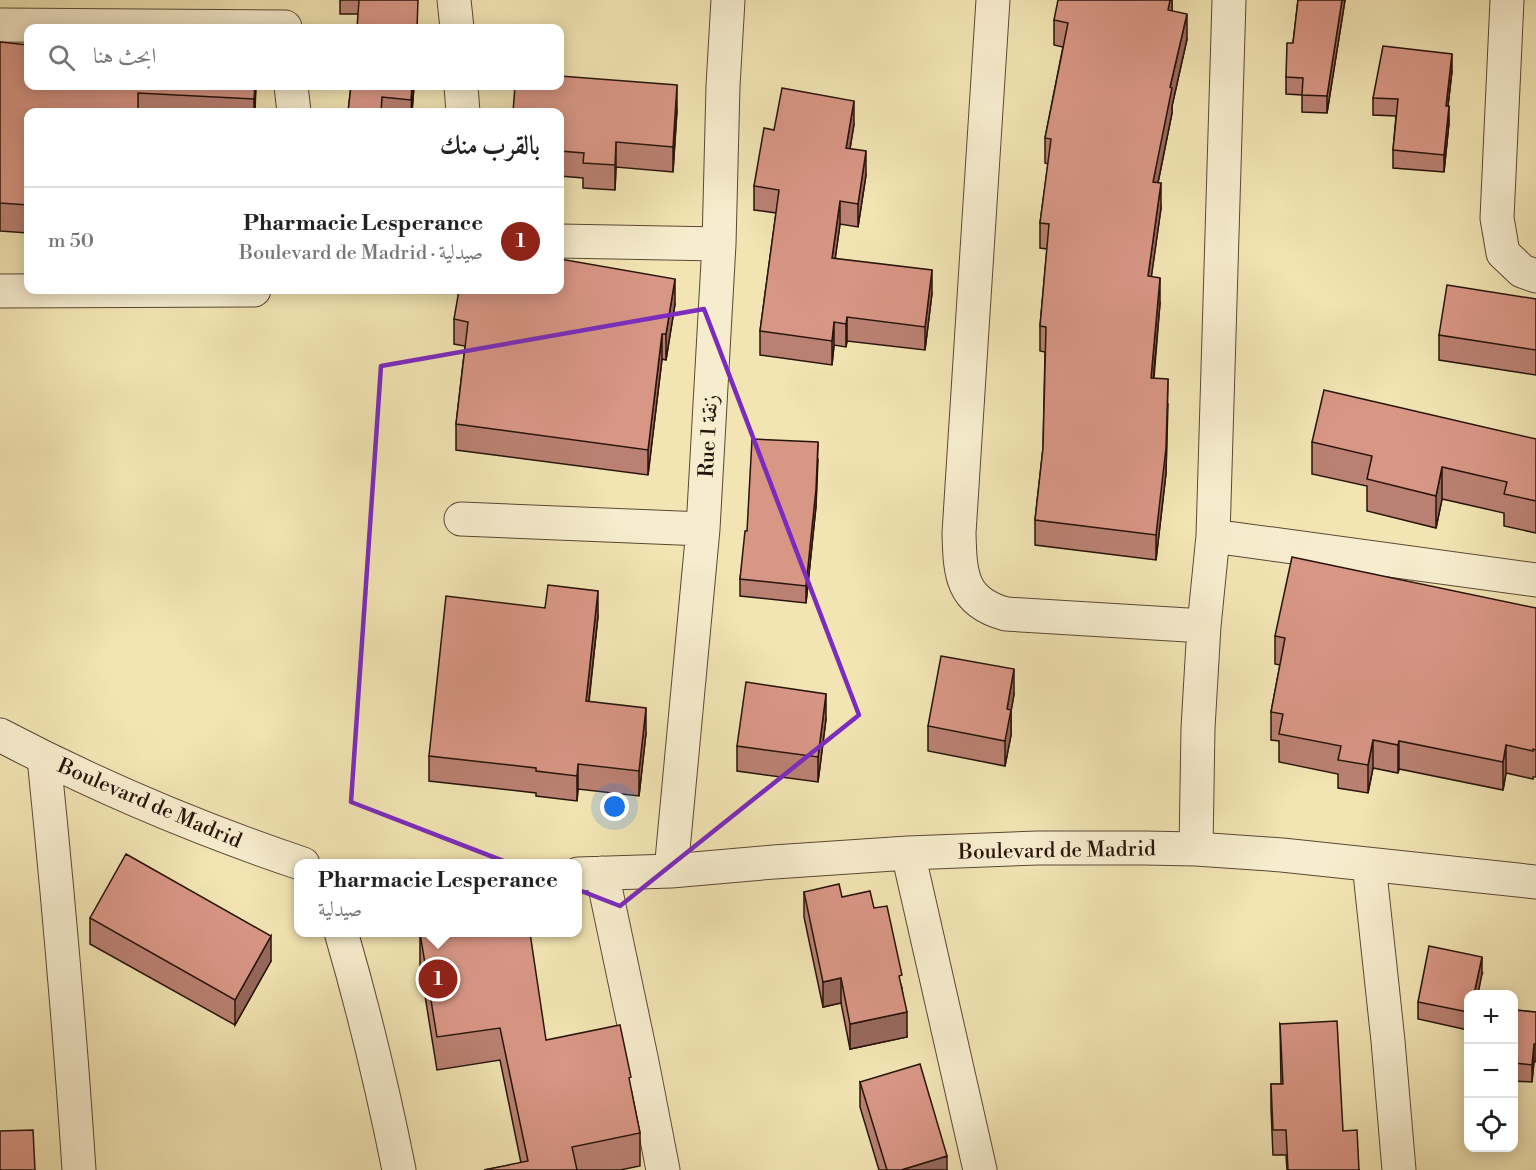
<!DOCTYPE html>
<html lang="ar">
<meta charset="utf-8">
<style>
:root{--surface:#fff;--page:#f2f2f2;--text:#222;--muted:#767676;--line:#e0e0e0;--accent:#8f2418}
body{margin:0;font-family:"Libre Bodoni",Amiri,serif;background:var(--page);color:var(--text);direction:rtl}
.controls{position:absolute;right:18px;bottom:18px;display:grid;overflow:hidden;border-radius:12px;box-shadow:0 3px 15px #0003}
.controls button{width:54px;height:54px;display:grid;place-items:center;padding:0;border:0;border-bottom:2px solid var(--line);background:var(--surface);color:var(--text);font:30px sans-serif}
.you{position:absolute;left:615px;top:807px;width:21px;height:21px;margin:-15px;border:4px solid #fff;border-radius:50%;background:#1a73e8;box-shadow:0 0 0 9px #1a73e833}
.badge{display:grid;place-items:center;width:39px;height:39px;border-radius:50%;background:var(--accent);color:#fff;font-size:20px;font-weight:700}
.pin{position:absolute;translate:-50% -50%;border:3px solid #fff;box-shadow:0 2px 6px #0006}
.popup{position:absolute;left:294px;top:859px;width:288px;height:78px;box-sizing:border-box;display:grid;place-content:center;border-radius:12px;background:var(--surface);filter:drop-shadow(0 2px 4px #0005);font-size:20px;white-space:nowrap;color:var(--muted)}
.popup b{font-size:22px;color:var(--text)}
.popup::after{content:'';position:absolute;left:50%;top:100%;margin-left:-12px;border:12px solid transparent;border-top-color:var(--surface)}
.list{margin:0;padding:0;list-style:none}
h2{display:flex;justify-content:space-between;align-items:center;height:78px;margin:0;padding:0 24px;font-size:26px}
h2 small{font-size:20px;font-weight:400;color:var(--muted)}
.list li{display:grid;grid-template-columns:39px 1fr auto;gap:18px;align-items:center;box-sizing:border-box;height:108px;padding:0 24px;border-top:2px solid var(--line)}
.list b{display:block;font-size:22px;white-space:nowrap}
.list p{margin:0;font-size:20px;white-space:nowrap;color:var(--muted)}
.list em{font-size:20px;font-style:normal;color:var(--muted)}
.icon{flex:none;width:33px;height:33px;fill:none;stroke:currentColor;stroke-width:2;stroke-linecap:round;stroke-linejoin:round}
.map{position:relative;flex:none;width:1536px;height:1170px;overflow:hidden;direction:ltr}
.search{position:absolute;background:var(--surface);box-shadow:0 3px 15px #0003;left:24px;top:24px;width:540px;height:66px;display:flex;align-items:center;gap:15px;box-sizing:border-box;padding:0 21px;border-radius:12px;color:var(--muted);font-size:22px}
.panel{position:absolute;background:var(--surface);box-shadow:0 3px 15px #0003;left:24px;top:108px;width:540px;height:186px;border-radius:12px;direction:rtl}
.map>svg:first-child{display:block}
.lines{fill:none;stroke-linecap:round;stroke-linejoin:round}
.street-casing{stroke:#5a4834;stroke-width:35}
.street{stroke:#f7edce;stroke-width:33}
.wall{fill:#ba8172;stroke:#28140a;stroke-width:1.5}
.shaded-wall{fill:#97695d;stroke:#28140a;stroke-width:1.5}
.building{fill:#d89685;stroke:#28140a;stroke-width:1.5}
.marked{fill:none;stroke:#7b2cbf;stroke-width:4.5;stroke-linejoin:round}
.labels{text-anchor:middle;stroke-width:4.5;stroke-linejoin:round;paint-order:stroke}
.street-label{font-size:21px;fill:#28140a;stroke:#f7edce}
</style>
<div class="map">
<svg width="1536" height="1170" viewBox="0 0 1536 1170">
<rect width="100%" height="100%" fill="#f2e4b3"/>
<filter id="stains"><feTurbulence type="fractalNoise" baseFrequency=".00333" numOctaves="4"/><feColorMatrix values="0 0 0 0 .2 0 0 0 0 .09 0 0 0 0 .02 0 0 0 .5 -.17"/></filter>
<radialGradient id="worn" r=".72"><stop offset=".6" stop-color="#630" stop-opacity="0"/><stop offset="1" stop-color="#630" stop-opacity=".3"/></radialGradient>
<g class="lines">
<!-- street casing -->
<g class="street-casing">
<path id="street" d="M454,0L457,28
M993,0L959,533C960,574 961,602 1006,614L1204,626
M1507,0L1497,218L1503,253L1522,271L1536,276
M0,25L285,27
M291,86L294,112
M461,86L463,112
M560,241L719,244
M0,291L254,290
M461,519L703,529
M1213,536L1536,580
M0,735C97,786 199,829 303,864
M44,758C58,895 70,1032 79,1170
M1196,849L1198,728L1204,626L1213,536L1229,0
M908,853L980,1170
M1369,864L1388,1041L1399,1170
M671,871L703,529L719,244L723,86L728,0
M602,873L642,1062L663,1170
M578,874L671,871L774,862L908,853L1038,848H1144L1196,849L1282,855L1536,882
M341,932C364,1011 383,1090 399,1170"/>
</g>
<!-- street -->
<use href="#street" class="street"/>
</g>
<!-- wall -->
<path class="wall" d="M340,0H418L358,14H340Z
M1172,0V11L1187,39L1172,106V113L1158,183L1161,208L1151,277L1160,303L1154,378L1168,404L1166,473L1156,560L1035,545V520L1043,448L1045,352L1040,351V326L1047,249L1040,248V223L1048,164L1045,163V138L1063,47L1054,45V20Z
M1298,0H1345L1327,113L1302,112V95L1286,94V77L1293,43Z
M0,42L256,86L255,112H28V233L0,231Z
M1452,71L1448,106L1449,123L1444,172L1393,168V150L1396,116L1373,115V98Z
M351,86H414L412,112H348Z
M677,110L673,172L616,167L615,190L583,188V178L560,176V112Z
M854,124L850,149L866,175L858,227L840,224L835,258L932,293L925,350L847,341L846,347L834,345L832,365L760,355V331L776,213L754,210V186L774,130Z
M1536,299V375L1439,360V335Z
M675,304L666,360L662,359L648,475L456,450V424L465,346L454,344V319Z
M1536,439V533L1504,526V513L1442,499L1436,528L1367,511V486L1312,474V442Z
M818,460L816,506L806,603L740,596V579L747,531Z
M1536,608V777H1533V779L1506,773L1503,790L1399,769L1398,773L1373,768L1368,793L1338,788V774L1279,762V741L1271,740V712L1280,665L1275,664V636Z
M598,616L589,702L646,733L639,796L578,789L577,801L536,796V793L429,781V756Z
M1014,694L1011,711V735L1005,766L928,751V726Z
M826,719L818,782L737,771V746Z
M804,892L842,897L874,908L902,988L907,1037L850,1049L841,1003L823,1007L804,917Z
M90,918L271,961L235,1025L90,944Z
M420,933L546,1040L631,1089L640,1133V1166L620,1170H484L521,1163L500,1060L437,1070L420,965Z
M1482,974L1468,994V1030L1418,1019V1002Z
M1514,1010L1536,1012V1062L1534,1061L1532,1082L1514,1081Z
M1280,1024L1343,1131L1359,1170H1287L1286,1155H1273L1271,1109V1084H1281Z
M860,1082L947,1170H879L860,1107Z"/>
<!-- shaded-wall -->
<path class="shaded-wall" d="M1170,0H1172V14L1168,10Z
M1342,0H1345L1327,113V96Z
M1187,14V39L1172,106V113L1153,207V182L1170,87Z
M1452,54V71L1446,123V106Z
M677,85V110L673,172V147Z
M255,86H256L254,112V99Z
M412,86H414L412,112H411Z
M854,101V124L846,172V148Z
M1449,106V123L1444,172V155Z
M616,142V167L615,190V165Z
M866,151V175L858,227V204Z
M1161,183V208L1148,301V276Z
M840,201V224L832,282V258Z
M932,270V293L925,350V327Z
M1160,278V303L1151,403V378Z
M675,279V304L666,360V334Z
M847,317V341L846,347V324Z
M834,322V345L832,365V341Z
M662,334V359L648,475V450Z
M1168,379L1166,473L1156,560V535Z
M818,442L816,506L806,603V586Z
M1442,467V499L1436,528V496Z
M598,591V616L586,726V701Z
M1014,669V694L1011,711V735L1005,766V741L1007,709Z
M826,694V719L818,782V757Z
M646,708V733L639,796V771Z
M1373,740V768L1368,793V765Z
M1399,741V769L1398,773V745Z
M1506,745V773L1503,790V762Z
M578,764V789L577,801V776Z
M271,936V961L235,1025V1000Z
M1482,957V974L1478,994H1474Z
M841,978V1003L823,1007V982Z
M907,1012V1037L850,1049V1024Z
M1534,1044V1061L1532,1082V1065Z
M947,1156V1170H901Z"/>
<!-- building -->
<path class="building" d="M359,0H418L417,28H357Z
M1058,0H1170L1168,10L1187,14L1170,87L1172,88L1153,182L1161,183L1148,276L1160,278L1151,378L1168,379L1166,448L1156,535L1035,520L1043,448L1046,327L1040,326L1049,224L1040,223L1051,139L1045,138L1068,23L1054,20Z
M1298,0H1342L1327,96L1302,95L1303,78L1286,77L1287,43H1293Z
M0,42L28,45V86H255L254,99L138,93V112H28V205L0,203Z
M1383,46L1452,54L1446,106H1449L1444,155L1393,150L1398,99L1373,98Z
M560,76L677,85L673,147L616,142L615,165L583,163L584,153L560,151V112H513L515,86H560Z
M351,86H412L411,100L382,97L381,112H348Z
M782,88L854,101L846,148L866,151L858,204L840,201L832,258L932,270L925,327L847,317L846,324L834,322L832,341L760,331L779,190L754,186L764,128L774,130Z
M560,259L675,279L666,334H662L648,450L456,424L468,322L454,319L459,290H560Z
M1447,285L1536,299V350L1439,335Z
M1324,390L1536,439V501L1504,494L1507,482L1442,467L1436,496L1367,479L1372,456L1312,442Z
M752,439L818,442L816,489L806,586L740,579L745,531H747Z
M1292,557L1536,608V750L1533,749V751L1506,745L1503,762L1399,741L1398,745L1373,740L1368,765L1338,760L1341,746L1279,734L1283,714L1271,712L1285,638L1275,636Z
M548,585L598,591L586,701L646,708L639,771L578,764L577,776L536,771V768L429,756L446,596L545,608Z
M941,656L1014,669L1007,709L1011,710L1005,741L928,726Z
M746,682L826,694L818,757L737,746Z
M126,854L271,936L235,1000L90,918Z
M839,884L842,897L870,891L874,908L887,906L902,975L899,976L907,1012L850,1024L841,978L823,982L804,892Z
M420,933H530L546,1040L620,1025L631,1077L629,1078L640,1133L572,1147L577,1170H484L528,1161L500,1028L437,1037Z
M1429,946L1482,957L1474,994H1468V1012L1418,1002Z
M1514,1010L1536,1012V1044H1534L1532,1065L1514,1063Z
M1337,1021L1343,1131L1357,1130L1359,1170H1288L1286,1130H1273L1271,1084H1283L1280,1024Z
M920,1064L947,1156L901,1170H887L860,1082Z
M33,1130L35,1170H0V1131Z"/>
<!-- marked area -->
<path class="marked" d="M704,309L859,715L620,906L351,802L381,366Z"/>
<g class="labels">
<!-- street labels -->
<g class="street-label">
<text transform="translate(708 436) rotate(-87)" y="7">Rue 1 زنقة</text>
<text transform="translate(150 803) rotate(23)" y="7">Boulevard de Madrid</text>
<text transform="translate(1057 850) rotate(-1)" y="7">Boulevard de Madrid</text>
</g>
</g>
<rect width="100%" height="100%" filter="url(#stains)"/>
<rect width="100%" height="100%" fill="url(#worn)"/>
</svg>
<div class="controls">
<button>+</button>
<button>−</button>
<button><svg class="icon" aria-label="locate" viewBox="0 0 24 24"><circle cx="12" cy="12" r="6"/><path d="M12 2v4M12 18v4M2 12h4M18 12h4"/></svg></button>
</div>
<div class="you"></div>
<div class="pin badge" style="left:438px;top:979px">1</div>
<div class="popup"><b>Pharmacie Lesperance</b>صيدلية</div>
<div class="search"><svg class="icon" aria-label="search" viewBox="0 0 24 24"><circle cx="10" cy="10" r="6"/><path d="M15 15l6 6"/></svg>ابحث هنا</div>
<section class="panel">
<h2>بالقرب منك<small></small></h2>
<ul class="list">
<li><span class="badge">1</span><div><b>Pharmacie Lesperance</b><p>صيدلية · Boulevard de Madrid</p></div><em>50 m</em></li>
</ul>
</section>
</div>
